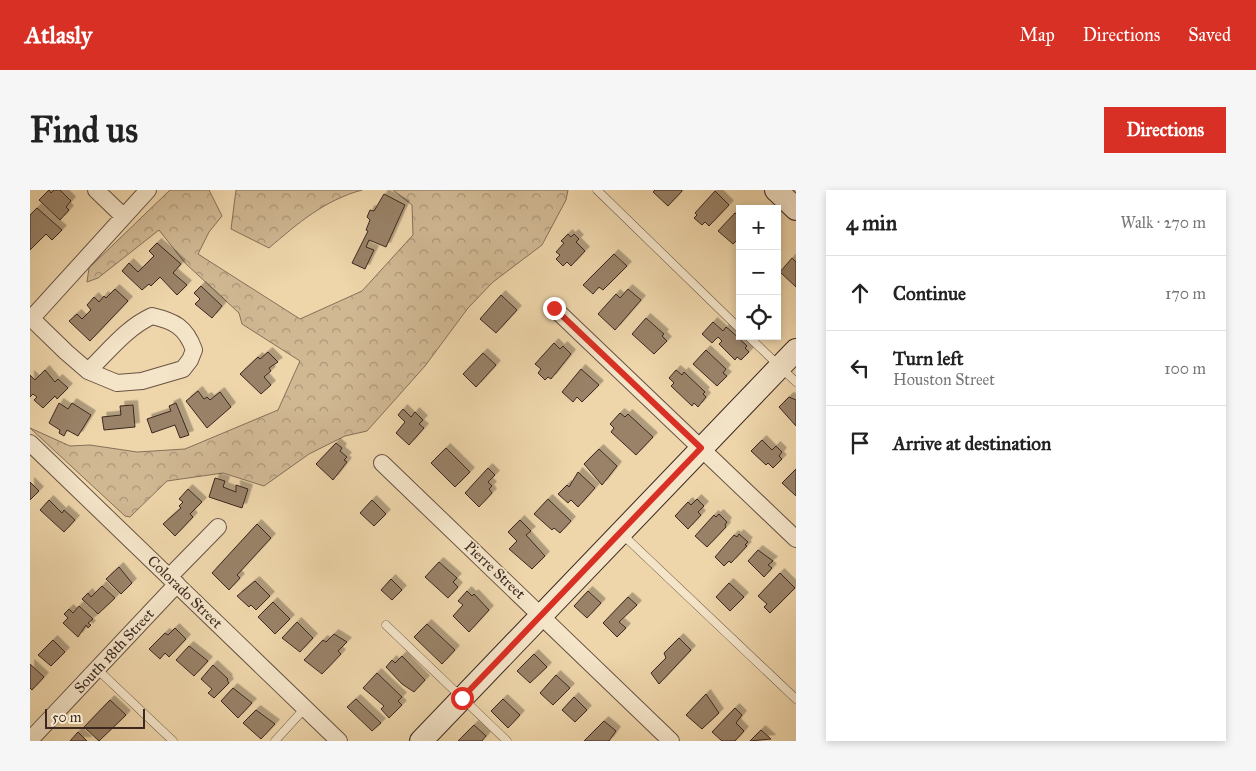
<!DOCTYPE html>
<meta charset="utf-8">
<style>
:root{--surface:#fff;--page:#f6f6f6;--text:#222;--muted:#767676;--line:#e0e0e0;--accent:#d93025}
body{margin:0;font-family:"IM FELL Great Primer",serif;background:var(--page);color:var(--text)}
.controls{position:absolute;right:15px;top:15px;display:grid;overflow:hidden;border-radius:0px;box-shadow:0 2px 8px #0003}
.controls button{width:45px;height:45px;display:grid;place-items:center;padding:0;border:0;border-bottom:1px solid var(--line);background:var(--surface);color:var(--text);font:25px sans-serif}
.scale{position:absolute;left:15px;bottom:12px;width:100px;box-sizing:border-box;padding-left:5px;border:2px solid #3c2821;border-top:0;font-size:14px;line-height:18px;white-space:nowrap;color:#3c2821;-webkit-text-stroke:4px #f4e4c8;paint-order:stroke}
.stop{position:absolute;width:15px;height:15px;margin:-11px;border:4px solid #d93025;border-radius:50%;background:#fff}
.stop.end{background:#d93025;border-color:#fff;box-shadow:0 1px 5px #0008}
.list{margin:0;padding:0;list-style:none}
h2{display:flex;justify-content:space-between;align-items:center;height:65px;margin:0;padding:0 20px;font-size:21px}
h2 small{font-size:16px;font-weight:400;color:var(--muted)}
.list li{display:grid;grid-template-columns:32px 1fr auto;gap:15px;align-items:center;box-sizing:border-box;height:75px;padding:0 20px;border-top:1px solid var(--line)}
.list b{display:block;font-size:19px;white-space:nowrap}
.list p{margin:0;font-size:16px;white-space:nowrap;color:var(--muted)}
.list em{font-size:16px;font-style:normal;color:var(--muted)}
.icon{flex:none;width:28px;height:28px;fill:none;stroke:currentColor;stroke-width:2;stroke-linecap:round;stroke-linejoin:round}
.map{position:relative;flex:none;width:766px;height:551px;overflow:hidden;border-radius:0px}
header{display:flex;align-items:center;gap:30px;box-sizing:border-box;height:70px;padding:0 25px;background:var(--accent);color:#fff}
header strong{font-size:24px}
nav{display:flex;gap:28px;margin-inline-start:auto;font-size:18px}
.intro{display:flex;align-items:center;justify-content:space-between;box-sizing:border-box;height:120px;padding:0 30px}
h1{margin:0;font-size:35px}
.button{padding:12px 22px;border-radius:0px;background:var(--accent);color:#fff;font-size:18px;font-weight:700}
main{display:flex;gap:30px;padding:0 30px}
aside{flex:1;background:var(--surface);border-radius:0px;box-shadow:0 2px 8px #0003}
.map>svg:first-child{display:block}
.forest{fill:url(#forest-crowns);stroke:#86705a}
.building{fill:#998268;stroke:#3c2821;filter:url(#shadow)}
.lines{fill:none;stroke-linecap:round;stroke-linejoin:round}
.lane-casing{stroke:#685343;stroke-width:9}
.street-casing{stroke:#685343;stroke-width:18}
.secondary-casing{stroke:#3c2821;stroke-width:24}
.lane{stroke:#f4e4c8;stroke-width:8}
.street{stroke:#f4e4c8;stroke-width:16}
.secondary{stroke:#f4e4c8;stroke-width:22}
.route{stroke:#d93025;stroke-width:6}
.labels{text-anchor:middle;stroke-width:4;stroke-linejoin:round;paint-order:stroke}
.street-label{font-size:15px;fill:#3c2821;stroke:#f4e4c8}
</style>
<header>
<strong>Atlasly</strong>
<nav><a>Map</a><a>Directions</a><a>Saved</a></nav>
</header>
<div class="intro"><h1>Find us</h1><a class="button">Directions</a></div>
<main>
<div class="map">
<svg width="766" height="551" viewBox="0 0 766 551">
<defs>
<pattern id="forest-crowns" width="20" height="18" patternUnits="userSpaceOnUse" patternTransform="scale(1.25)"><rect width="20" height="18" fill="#d0b893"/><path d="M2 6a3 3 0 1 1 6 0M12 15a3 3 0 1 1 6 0" fill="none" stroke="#aa9678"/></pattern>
<filter id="shadow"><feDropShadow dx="4.5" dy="-4.5" stdDeviation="0" flood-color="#0004"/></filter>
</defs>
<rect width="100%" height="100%" fill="#eed5aa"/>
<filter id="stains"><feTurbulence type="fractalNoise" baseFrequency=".004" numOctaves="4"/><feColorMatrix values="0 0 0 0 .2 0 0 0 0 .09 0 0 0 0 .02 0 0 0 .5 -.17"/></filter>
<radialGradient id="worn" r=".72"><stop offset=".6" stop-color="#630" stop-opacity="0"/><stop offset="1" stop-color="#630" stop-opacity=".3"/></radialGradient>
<!-- forest -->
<path class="forest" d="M140,0H179L192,26L179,42L168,64L270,129L332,101L383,45L382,15L363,0H538L536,10L512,55L463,92L438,118L395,176L337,241L315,246L279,264L234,296L193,283L137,291L100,327L95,326L0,238L40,256L60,255L107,262L155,259L248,220L270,171L212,134L209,123L155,73L129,40L68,88L57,92L59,78Z
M206,0H332C295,10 268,33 239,58L201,39Z"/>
<!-- building -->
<path class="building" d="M19,0L21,3L24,0H30L41,11L36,17L39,20L30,30L9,10Z
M625,0H651L652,1L638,16L623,2Z
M685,1L699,15L679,36L675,32L672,35L664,28L667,25L665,23Z
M354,4L375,15L356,57L339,50L336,57L344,60L335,79L322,73L338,41L336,40L340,30L337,27L340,20L344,21Z
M7,18L32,40L22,50L16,44L0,60V25Z
M705,23L710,28V47L703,54L688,41Z
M538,44L541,47L544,44L549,49L546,52L555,61L541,76L537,72L533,76L526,69L530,65L526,62L534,53L531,51Z
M127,53L151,74L143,83L157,95L147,105L130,87L121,96L119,94L112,100L92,81L99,73L108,82L124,66L119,61Z
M584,64L597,76L573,100L569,97L563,104L553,95Z
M762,68L766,72V97L750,82Z
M171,96L192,116L182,128L165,114L170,109L164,103Z
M85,99L98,111L60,151L39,131L47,124L52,129L61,120L57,115L64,107L69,112L74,106L76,108Z
M598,99L611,110L585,140L568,124L586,104L590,108Z
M471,105L487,120L466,143L450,129Z
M616,128L634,144L632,146L637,151L624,164L602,144Z
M683,132L693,141L696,137L701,141L717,156L715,158L719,162L711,170L707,167L705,170L689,154L692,151L688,147L682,153L672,144Z
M524,153L530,159L533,156L541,164L521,189L518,187L515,190L508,183L511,179L505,174Z
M676,160L696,179L693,183L697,186L687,196L663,174Z
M238,162L248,172L239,178L241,181L234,187L241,195L231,204L210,184L228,167L230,169Z
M453,163L466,175L446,197L433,184Z
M551,179L569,195L552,212L547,207L543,212L532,202Z
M15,180L25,192L28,189L38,198L27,209L25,206L13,218L4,210L7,207L3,204L0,207V185L5,190Z
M646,180L652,185L654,182L675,202L673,204L676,207L668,217L664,213L662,216L641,196L644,193L639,188Z
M168,201L174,209L177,207L180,210L190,202L201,217L177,238L156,211Z
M759,207L766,210V236L749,217Z
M29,213L38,219L42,213L61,225L48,246L37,240L34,246L29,243L30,240L19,233Z
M146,213L159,245L150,248L145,235L122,243L117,229L141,221L139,216Z
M103,215L105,237L74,240L72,227L91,225L90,216Z
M373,219L381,227L385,222L393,230L389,234L394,238L379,255L366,243L375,232L368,225Z
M590,223L595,227L598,224L623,247L606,265L581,242L584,238L580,234Z
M732,250L742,260L746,256L752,262L749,266L752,269L743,278L738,273L736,275L721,261Z
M306,253L312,258L310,261L317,267L314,270L317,272L303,290L286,274Z
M416,258L440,282L425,297L401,273Z
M569,259L587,276L572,295L554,274Z
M458,278L465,285L458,292L462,296L459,299L462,303L449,317L435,303Z
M766,279V306L752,293Z
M548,282L565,298L548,317L541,310L538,313L528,304L537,295L539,297Z
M185,288L195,291L193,297L206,302V295L218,299L212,318L179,307Z
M0,292L9,301L0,310Z
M158,299L172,312L160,324L163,327L145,346L133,334L151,318L149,316L153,312L149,309Z
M518,309L541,331L530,343L524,338L522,340L504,324Z
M667,309L674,316L668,322L671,325L658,339L645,326L658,312L661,315Z
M19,310L32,323L34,320L45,330L34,342L10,320Z
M342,310L356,324L344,336L330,323Z
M689,324L697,332L695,335L696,337L677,357L665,346L684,325L686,327Z
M490,330L501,341L496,345L515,366L502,379L479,359L487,351L478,342Z
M227,334L241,348L207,385L210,388L199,400L182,383Z
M709,344L718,352L715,355L717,356L701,373L699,371L694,376L685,367L704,345L707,347Z
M728,360L743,371L738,375L742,378L734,387L718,371Z
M409,372L427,388L423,392L428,397L418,408L395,387Z
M89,377L102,393L91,404L76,389Z
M750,383L765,398L740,423L734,417L737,414L728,406Z
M361,389L372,400L362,410L351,400Z
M225,391L240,406L226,420L221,415L219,417L207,406Z
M699,393L714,407L700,421L686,407Z
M72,396L85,408L68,424L52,409L58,403L61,407Z
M437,401L442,406L444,404L459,420L439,442L423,426L433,415L428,411Z
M558,401L571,413L557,428L544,416Z
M598,407L607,415L589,432L596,438L587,447L573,433Z
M243,412L260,429L245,444L228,427Z
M49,416L63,429L58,433L61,435L58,438L56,435L48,447L33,433L38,428L34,424L39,419L43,423Z
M267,432L283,448L270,462L252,448Z
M397,434L425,460L412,474L384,447Z
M145,438L156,449L139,467L135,463L130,469L119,459L135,443L138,445Z
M304,444L317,452L308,461L311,464L292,484L274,470L293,450L296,452Z
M649,448L661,460L629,494L621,483L636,468L634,463Z
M23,450L35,462L21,476L8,465Z
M159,456L178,471L164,486L146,470Z
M504,464L517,477L500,493L487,481Z
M372,466L395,490L384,502L372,494L356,477L362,470L365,473Z
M0,474L14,487L2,500L0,498Z
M183,475L198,489L197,490L199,493L184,508L178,503L182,499L171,489Z
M347,483L372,507L368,511L372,515L359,528L351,519L354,516L333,498Z
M526,485L540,498L523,515L510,503Z
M203,498L222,513L208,528L191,511Z
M676,504L689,523L672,539L656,525Z
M544,507L557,520L545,532L532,520Z
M326,509L351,533L342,541L317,517Z
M473,509L490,525L478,538L461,521Z
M80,510L96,525L69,551L54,537Z
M705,518L712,525L706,533L714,541L705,551H692L682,542Z
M226,520L245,534L231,549L213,533Z
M574,531L586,541L579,551H554Z
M444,535L456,546L452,551H428Z
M731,540L741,549L720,551Z
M48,542L57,551H40Z"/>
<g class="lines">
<!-- lane casing -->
<g class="lane-casing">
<path id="lane" d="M567,0L710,139
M718,146L766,192
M592,344L766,509
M356,435L477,551
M67,479L143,551
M245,551L275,518"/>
</g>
<!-- street casing -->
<g class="street-casing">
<path id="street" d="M66,0L93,26
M524,118L766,349
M122,126C144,131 156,137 164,160L160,170L153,179L112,191L87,193L58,181C79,161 96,138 122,126Z
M2,129L36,162L58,181
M0,130L118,0
M0,253L309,551
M352,273L641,551
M140,386L188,337
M0,550L147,394"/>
</g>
<!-- secondary casing -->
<g class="secondary-casing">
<path id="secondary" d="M746,0L766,19
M391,551L766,160"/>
</g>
<!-- lane -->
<use href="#lane" class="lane"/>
<!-- street -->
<use href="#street" class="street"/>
<!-- secondary -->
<use href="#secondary" class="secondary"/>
</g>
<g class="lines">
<!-- route -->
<path class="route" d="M432,508L671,258L524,118"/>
</g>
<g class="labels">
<!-- street labels -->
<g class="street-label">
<text transform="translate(465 380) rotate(43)" y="5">Pierre Street</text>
<text transform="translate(155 402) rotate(44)" y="5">Colorado Street</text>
<text transform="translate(84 461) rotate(-47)" y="5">South 18th Street</text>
</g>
</g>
<rect width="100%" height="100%" filter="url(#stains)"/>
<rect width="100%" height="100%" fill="url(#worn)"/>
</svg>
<div class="controls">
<button>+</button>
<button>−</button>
<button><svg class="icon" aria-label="locate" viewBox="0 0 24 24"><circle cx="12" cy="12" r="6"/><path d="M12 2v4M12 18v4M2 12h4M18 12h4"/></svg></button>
</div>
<div class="scale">50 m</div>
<div class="stop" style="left:432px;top:508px"></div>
<div class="stop end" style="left:524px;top:118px"></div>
</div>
<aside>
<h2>4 min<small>Walk · 270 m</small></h2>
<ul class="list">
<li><svg class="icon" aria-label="ahead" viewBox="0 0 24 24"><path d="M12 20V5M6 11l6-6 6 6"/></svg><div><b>Continue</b></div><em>170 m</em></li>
<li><svg class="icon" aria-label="left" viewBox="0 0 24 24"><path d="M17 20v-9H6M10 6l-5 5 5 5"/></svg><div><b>Turn left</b><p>Houston Street</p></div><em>100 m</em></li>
<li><svg class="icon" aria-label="arrive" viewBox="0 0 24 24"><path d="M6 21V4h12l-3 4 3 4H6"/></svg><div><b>Arrive at destination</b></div></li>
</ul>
</aside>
</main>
